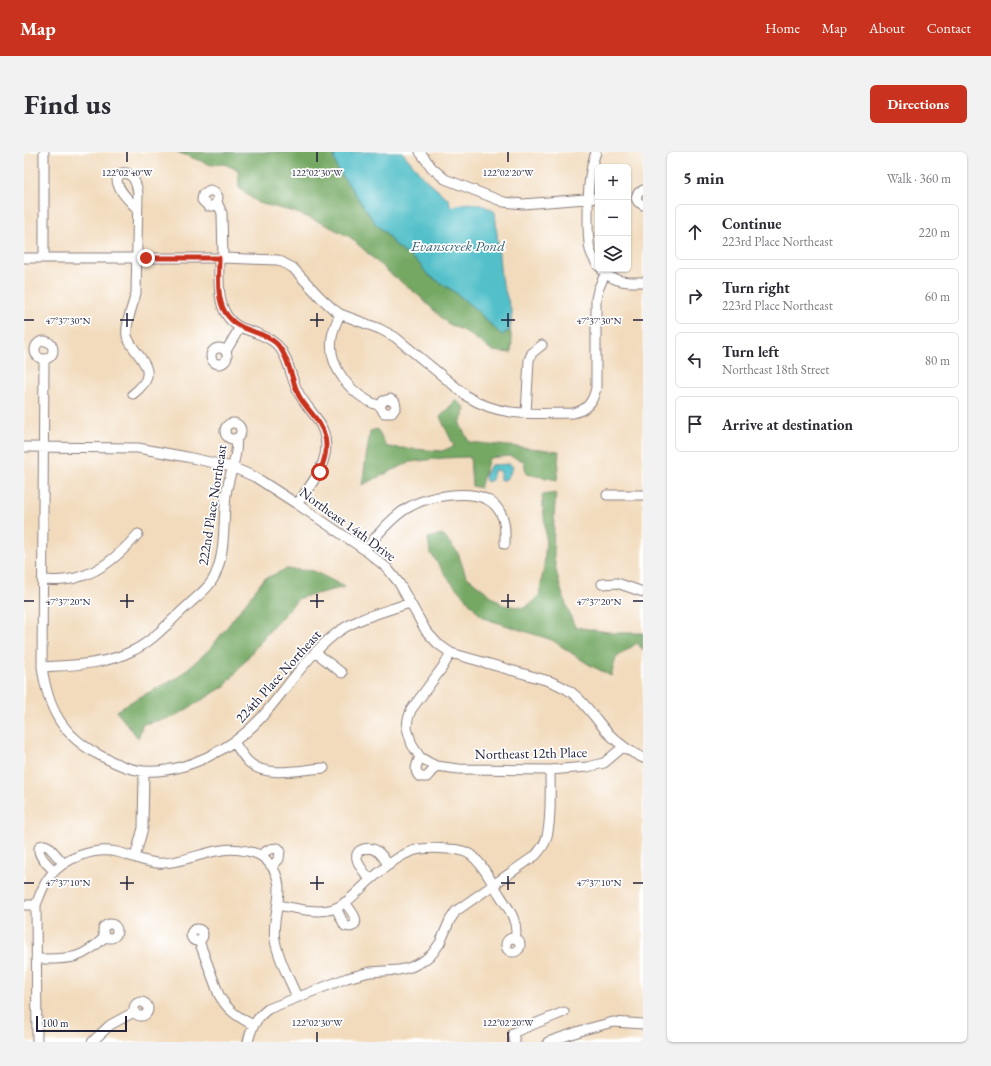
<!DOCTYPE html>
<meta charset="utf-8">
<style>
:root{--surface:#fff;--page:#f2f2f3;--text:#2b2b33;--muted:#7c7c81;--line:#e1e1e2;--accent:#c8321e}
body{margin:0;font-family:"EB Garamond",serif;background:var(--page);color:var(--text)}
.controls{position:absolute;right:12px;top:12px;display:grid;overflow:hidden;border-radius:6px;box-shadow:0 1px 3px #0004}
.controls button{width:36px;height:36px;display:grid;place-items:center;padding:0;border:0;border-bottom:1px solid var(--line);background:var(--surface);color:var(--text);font:20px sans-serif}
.scale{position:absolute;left:12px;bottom:10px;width:91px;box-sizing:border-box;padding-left:4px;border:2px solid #22223b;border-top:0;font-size:11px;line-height:14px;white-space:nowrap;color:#22223b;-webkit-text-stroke:3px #fff;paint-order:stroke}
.stop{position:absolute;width:12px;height:12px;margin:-9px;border:3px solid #c8321e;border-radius:50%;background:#fff}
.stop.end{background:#c8321e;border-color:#fff;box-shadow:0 1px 4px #0008}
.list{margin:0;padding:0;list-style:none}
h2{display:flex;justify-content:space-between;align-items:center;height:52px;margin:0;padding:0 16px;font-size:17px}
h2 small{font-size:13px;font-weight:400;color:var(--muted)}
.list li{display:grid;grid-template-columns:26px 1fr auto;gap:12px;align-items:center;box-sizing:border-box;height:56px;margin:0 8px 8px;padding:0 8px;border:1px solid var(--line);border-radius:6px}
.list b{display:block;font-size:15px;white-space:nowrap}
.list p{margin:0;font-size:13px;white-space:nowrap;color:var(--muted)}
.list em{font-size:13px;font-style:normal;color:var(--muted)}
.icon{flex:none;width:22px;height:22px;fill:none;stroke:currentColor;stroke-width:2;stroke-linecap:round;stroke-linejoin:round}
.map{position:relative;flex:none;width:619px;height:890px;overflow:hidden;border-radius:6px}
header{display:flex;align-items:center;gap:24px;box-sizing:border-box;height:56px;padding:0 20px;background:var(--accent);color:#fff}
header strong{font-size:19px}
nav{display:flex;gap:22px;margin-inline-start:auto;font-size:14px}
.intro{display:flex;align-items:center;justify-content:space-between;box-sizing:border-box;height:96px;padding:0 24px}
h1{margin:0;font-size:28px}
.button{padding:10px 18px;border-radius:6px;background:var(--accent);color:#fff;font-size:14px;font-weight:700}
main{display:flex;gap:24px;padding:0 24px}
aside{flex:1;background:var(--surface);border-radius:6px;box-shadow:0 1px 3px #0004}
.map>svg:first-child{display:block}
.forest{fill:#75a864;stroke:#4c6550}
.water{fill:#52c0c9;stroke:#3a7182}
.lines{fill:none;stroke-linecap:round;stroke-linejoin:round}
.minor-casing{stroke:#8a7e7c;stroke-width:11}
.minor{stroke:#fff;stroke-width:9}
.route{stroke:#c8321e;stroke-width:5}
.ticks{fill:none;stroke:#22223b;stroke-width:1.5}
.labels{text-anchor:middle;stroke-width:3.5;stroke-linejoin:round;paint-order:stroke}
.street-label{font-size:14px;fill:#22223b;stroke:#fff}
.water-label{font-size:15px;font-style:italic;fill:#356174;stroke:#fff}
.ticks-label{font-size:10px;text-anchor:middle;fill:#22223b;stroke:#fff;stroke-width:3.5;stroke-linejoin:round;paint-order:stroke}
</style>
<header>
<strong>Map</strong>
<nav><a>Home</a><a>Map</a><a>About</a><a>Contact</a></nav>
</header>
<div class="intro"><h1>Find us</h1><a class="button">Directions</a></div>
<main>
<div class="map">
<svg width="619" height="890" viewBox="0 0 619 890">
<rect width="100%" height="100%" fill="#fff"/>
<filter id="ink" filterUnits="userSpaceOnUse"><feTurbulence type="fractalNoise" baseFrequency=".025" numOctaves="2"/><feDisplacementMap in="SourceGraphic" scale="8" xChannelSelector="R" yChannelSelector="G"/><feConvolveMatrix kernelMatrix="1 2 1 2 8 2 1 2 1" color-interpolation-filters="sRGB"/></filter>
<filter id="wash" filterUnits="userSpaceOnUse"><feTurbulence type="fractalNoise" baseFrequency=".012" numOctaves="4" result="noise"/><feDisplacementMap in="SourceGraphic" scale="16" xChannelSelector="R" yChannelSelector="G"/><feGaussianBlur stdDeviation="0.9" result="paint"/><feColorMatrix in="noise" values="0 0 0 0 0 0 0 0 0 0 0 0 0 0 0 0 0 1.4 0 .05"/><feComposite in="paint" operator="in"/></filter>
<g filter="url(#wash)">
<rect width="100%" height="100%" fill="#f2dbbd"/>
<!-- forest -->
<path class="forest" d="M153,0H312L310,6L313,16L352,72L362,81L370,92L381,101L395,111L403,122L431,140L451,157L478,183L486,178L488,188L487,201L469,199L442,180L423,171L394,143L363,119L326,85L298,71L267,59L234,51L215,36L214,18L200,12L187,13Z
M432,248L441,256L436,272L445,290L535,299L533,328L502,322L500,309L485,304L465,306L456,336L448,334L446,305L420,306L386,310L338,333L346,279L353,277L363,295L418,299L430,294L416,265Z
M532,341C530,362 529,383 530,403C532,427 542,454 551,475L591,481H619V498L613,491L592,506L587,524L564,512L528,488L459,466L425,428L406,400L404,386L418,382L434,401L442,424L479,453L501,456L515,444L520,414L522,386L518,343Z
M262,417L290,419L321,435L275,446L240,485L201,534L150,565L119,572L114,586L92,559L110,548L153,526L186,497L240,427Z"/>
<!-- water -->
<path class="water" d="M312,0H378L401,27L425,48L427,55C444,49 457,50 471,60L477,126L488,161L486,178L478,183L451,157L431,140L403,122L395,111L381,101L370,92L362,81L352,72L313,16L310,6Z
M486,312L489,315C487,320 485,324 481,328H476V319L472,318L470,319L468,328L463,330L462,329L461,323L467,313Z"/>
</g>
<g filter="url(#ink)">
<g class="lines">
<!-- minor casing -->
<g class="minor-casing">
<path id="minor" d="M396,0L408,16L421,27L480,50L499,52L574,46
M572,0C564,22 564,44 564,67C564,77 564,88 566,98C568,104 571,109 574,114
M612,46L614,41L619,38
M612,46L614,50L619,53
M193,50L189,54H184L178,48L179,42L186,38L191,40L194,45L193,50L198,61L199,106
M0,106H199L254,108L269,116L296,145L309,157L316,162L356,177L371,185L444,245C478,266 511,261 549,261C563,258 569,250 572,236V147L574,138L581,122
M20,106V0
M195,106C195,130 191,165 218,176C229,180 242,183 251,191C264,202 266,223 273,238C278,249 286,257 293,267C315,299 292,326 273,352
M578,118C590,131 603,130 619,130
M316,162C313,169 309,177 308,185C303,216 329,245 356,254L360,261H368L372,255L371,250L366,247L359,249L356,254
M11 198a9 9 0 1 1 18 0a9 9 0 1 1-18 0Z
M187 204a8 8 0 1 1 16 0a8 8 0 1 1-16 0Z
M202,199L216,175
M20,207L18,515C24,557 38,584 77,604C91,611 105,618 120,619C161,622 209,596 236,567C261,539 281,506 310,483C331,466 360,460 385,451
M109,242C113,239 117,235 120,231C132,214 107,199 103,184C101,172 109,153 112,141L114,42C113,33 109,19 98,21L93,26C92,37 106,49 113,57
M502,261L505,208L508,201L518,193
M201 279a8 8 0 1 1 16 0a8 8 0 1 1-16 0Z
M0,295L114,296L163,305L208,315L231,325L273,352L341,398L363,416L375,431L402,479L414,492L427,501L525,529C533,532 540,535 547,540C562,551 572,568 584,581C595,592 606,600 619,606
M583,343H619
M341,398C352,384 371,362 387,354C404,344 444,338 462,347C469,350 475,357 478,364C482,373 481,383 481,392
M18,428C25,428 33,429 40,428C71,425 94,405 114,382
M578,432L593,431L619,440
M291,500L318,521
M427,501L418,516L387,558L384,567L383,576L388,593L396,605L404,610L412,614L435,617L526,618L563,615L580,611L599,595
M18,515C49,513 80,513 108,499C128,490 145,470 162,455C172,445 187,435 192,421C202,397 199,369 202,343C204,325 215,303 212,286
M210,590C215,597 220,607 227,612C244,626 279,617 300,616
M396,605C393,612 389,619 396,625H403L412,614
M236,703L246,697L254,696L256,698L255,707L248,714
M111,705L119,676L120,619
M30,719C25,713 11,703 16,694L21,693L25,695L40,712
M346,728C342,722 334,714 333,707C330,696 346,694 353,699C358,702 361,709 365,713
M0,753H12
M254,753C271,756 292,762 309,757C322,753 334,739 345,729C359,717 377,700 396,697C405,696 415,696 424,697C431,697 440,698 447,703C458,711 465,726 472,737C481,752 496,768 491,787
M312,756L321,774C324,775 327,776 330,773C336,767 324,756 321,750
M79 779a7 7 0 1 1 14 0a7 7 0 1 1-14 0Z
M167 783a6 6 0 1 1 12 0a6 6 0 1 1-12 0Z
M482 793a7 7 0 1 1 14 0a7 7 0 1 1-14 0Z
M175,789L195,843C203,858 214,865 229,873
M12,807C45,807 56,809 81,785
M110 857a7 7 0 1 1 14 0a7 7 0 1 1-14 0Z
M13,890L12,753C16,743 19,732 27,723C41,706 70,695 93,700C107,703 126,713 140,711C169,709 192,692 223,699C231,701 239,703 244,710C267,734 246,762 251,788C254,807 266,828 273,845
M68,890L86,873L110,860
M224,890C227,876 232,866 244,857L323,826L346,820L375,818L387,815L399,809L408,802L416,791L426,768L432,759L512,703C515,699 519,695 521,690C528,675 526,635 526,618
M491,890L489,881L493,879L540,860
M524,890L559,878L589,870L619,872"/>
</g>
<!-- minor -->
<use href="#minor" class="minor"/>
</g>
</g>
<g class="lines" filter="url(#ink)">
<!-- route -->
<path class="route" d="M122,106H195C195,123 192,145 201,160C215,182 235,176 252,191C265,204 267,227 275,244C283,258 297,268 301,285C304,297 300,309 296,320"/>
</g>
<!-- ticks -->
<path class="ticks" d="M103,0V10M293,0V10M484,0V10M103,161V175M293,161V175M484,161V175M0,168H10M96,168H110M286,168H300M477,168H491M609,168H619M103,442V456M293,442V456M484,442V456M0,449H10M96,449H110M286,449H300M477,449H491M609,449H619M103,724V738M293,724V738M484,724V738M0,731H10M96,731H110M286,731H300M477,731H491M609,731H619M293,880V890M484,880V890"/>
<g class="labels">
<!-- street labels -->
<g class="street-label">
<text transform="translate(188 353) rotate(-81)" y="5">222nd Place Northeast</text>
<text transform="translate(324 372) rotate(36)" y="5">Northeast 14th Drive</text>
<text transform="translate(254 524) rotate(-48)" y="5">224th Place Northeast</text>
<text transform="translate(507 601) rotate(-1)" y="5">Northeast 12th Place</text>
</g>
<!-- water labels -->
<g class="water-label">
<text x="434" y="99">Evanscreek Pond</text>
</g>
</g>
<g class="ticks-label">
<text x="103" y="24">122°02'40"W</text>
<text x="293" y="24">122°02'30"W</text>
<text x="484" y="24">122°02'20"W</text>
<text x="44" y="172">47°37'30"N</text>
<text x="575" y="172">47°37'30"N</text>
<text x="44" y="453">47°37'20"N</text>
<text x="575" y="453">47°37'20"N</text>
<text x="44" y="734">47°37'10"N</text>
<text x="575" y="734">47°37'10"N</text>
<text x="293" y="874">122°02'30"W</text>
<text x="484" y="874">122°02'20"W</text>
</g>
</svg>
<div class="controls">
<button>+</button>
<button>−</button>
<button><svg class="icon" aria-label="layers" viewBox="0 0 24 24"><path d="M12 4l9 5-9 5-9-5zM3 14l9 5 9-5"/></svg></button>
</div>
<div class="scale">100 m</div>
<div class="stop" style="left:296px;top:320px"></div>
<div class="stop end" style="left:122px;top:106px"></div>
</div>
<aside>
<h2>5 min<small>Walk · 360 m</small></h2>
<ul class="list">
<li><svg class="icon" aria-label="ahead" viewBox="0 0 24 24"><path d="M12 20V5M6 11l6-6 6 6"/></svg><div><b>Continue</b><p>223rd Place Northeast</p></div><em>220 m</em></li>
<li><svg class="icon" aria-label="right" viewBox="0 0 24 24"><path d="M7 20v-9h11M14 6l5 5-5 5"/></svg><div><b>Turn right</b><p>223rd Place Northeast</p></div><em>60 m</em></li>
<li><svg class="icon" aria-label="left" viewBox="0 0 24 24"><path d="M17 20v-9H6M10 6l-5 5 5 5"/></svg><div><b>Turn left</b><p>Northeast 18th Street</p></div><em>80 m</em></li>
<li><svg class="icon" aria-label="arrive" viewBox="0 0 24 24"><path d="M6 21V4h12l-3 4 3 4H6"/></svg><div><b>Arrive at destination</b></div></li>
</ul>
</aside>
</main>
